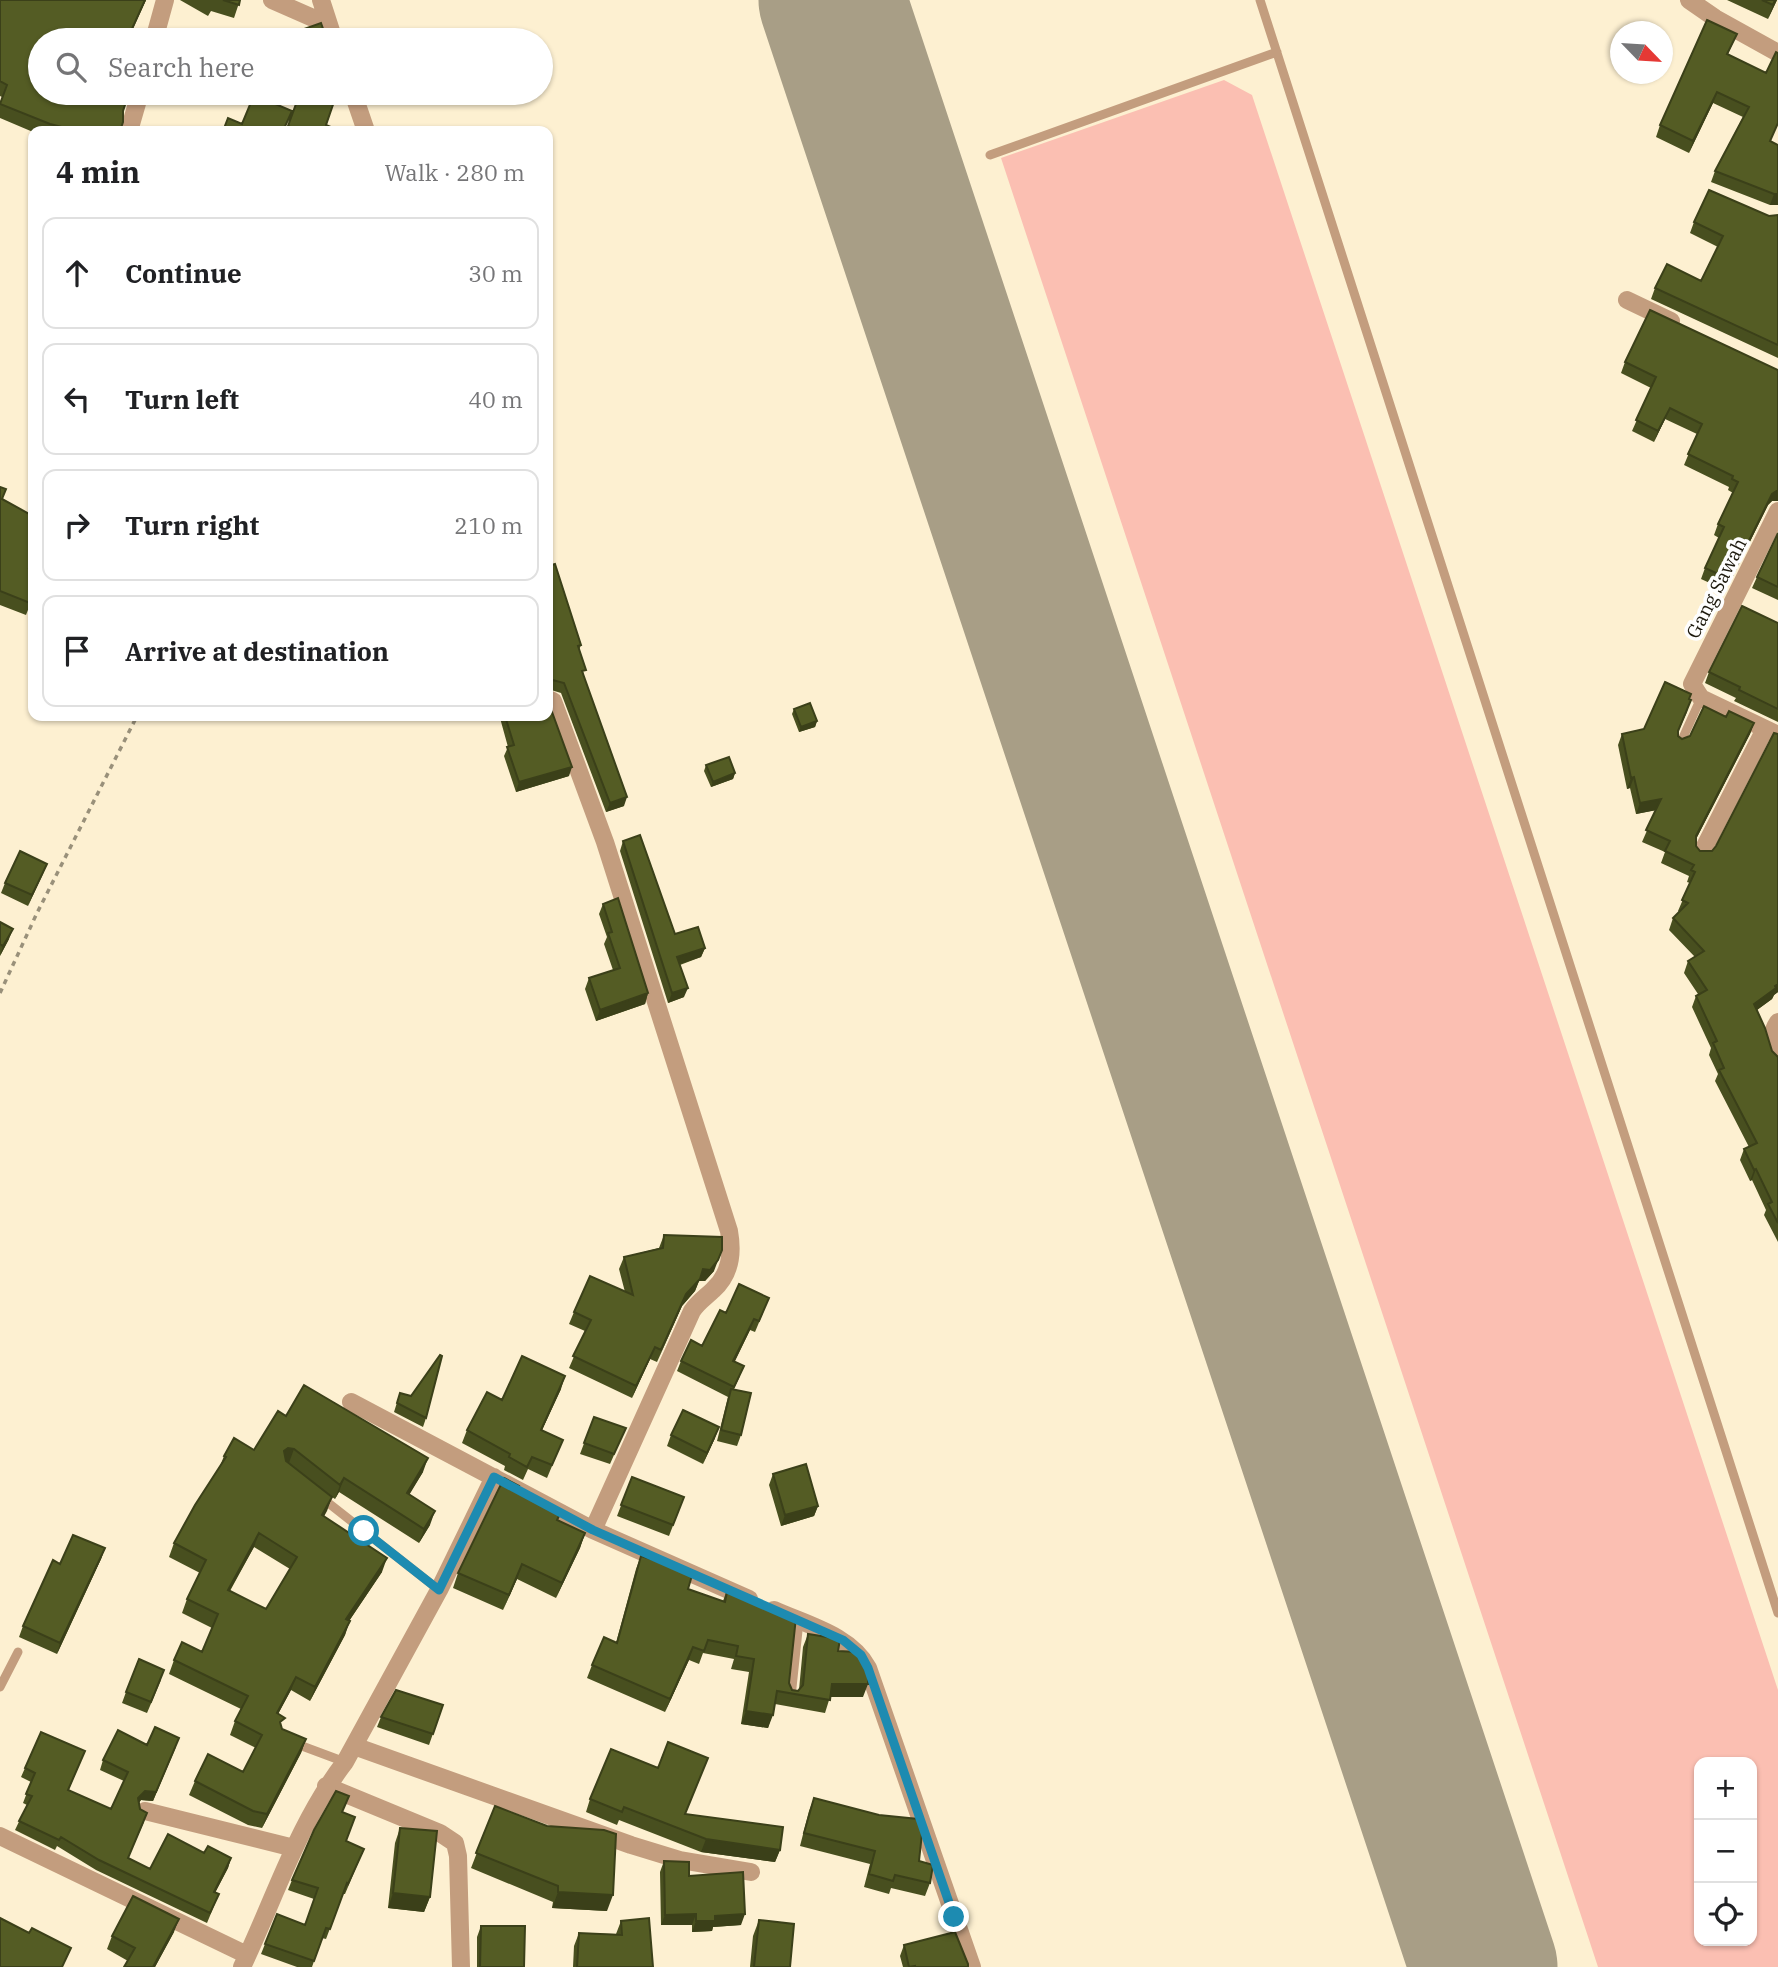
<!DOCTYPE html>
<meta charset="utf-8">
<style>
:root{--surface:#fff;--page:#f6f6f6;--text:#202124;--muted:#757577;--line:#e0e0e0}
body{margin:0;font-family:"IBM Plex Serif",serif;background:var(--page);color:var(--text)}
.controls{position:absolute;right:21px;bottom:21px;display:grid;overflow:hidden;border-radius:14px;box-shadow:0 2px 5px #0004}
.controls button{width:63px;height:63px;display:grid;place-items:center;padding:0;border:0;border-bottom:2px solid var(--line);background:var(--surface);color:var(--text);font:35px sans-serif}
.compass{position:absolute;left:1610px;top:21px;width:63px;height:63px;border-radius:50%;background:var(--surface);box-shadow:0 2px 5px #0004;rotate:115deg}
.stop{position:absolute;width:21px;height:21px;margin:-16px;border:5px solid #1d8bb1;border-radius:50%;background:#fff}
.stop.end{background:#1d8bb1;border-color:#fff;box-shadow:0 2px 7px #0008}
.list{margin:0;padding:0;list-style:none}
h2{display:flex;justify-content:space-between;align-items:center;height:91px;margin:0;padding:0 28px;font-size:30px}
h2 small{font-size:23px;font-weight:400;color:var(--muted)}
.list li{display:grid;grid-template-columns:46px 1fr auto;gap:21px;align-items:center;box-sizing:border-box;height:112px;margin:0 14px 14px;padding:0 14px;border:2px solid var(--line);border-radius:14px}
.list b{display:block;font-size:26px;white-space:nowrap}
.list em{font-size:23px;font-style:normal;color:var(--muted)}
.icon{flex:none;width:38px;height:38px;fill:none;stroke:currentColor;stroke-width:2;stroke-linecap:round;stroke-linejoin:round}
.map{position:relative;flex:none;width:1778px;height:1967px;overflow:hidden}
.search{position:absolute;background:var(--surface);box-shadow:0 2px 5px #0004;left:28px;top:28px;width:525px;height:77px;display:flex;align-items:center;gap:18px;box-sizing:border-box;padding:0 24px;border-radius:38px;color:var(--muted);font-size:26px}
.panel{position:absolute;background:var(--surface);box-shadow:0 2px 5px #0004;left:28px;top:126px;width:525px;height:595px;border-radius:14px}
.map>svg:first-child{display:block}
.green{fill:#fbbfb2;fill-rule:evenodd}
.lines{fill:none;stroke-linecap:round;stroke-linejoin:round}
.runway{stroke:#a89e86;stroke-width:147}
.path{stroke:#99907a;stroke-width:3.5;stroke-dasharray:5 5;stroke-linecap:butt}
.lane{stroke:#c39d7e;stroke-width:9}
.street{stroke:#c39d7e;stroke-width:18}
.wall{fill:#484f1f;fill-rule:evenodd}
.shaded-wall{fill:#3b4019}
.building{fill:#545c24;stroke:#3b4019;stroke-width:2;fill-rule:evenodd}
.route{stroke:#1d8bb1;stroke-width:9}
.labels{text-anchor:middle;stroke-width:7;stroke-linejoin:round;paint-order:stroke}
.street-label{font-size:19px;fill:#1c180c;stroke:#fefefe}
</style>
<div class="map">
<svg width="1778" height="1967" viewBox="0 0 1778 1967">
<rect width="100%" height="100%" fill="#fdf0d1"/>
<!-- green -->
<path class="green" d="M1224,80L1252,95L1778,1690V1967H1598L1001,158ZM1699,1762H1752V1941H1699Z"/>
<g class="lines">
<!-- runway -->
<path class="runway" d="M832,0L1484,1967"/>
<!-- path -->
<path class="path" d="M0,993L37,913L137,716"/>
<!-- lane -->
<path class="lane" d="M1260,0L1778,1613
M990,155L1277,52
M1680,744L1701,698
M322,1498L439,1590
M0,1687L18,1652
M791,1697L799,1621
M294,1743L345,1762"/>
<!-- street -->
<path class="street" d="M272,0L329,25
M321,0L334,40
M1689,0L1715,18L1778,53
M154,40L165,0
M353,93L366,131
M129,131L140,93
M1627,300L1671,321
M1778,511L1692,684L1701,698L1778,735
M548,699L553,701L605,842L729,1231C733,1253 731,1274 713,1290C706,1297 698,1302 692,1311L593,1530
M1702,852L1765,729
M1778,1022C1769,1035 1773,1044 1778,1058
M351,1402L593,1530L749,1599
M774,1610C807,1625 850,1635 868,1668L972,1967
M354,1746L631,1845L680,1860L751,1872
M326,1786L440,1833L455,1843L458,1856L461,1967
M145,1811L294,1848
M0,1836L247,1955
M242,1967C275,1898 298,1823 345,1762L439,1590L494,1477"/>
</g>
<!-- wall -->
<path class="wall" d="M0,0H146L132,31L40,40L123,111L120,131L33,132L0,118V103L2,97L0,96Z
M180,0H240L234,18L211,11L208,16Z
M1727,0H1777L1768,19Z
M301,30L327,40H297Z
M1737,34L1728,54L1771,141L1778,145V205H1770L1711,182L1715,171L1743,117L1713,103L1689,153L1656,137L1660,125Z
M300,93L326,125L340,131H286Z
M1778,215V358L1651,299L1655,288L1701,281L1718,247L1690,233L1694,222Z
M1625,362L1778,370V501H1772L1768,505L1732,578L1729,577L1723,589L1701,579L1705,568L1719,538L1714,535L1718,524L1733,493L1728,490L1729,487L1684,465L1697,434L1665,419L1654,442L1632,431L1651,388L1621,373Z
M0,487L3,499L30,569L33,597L26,615L0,605Z
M1778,533V600L1752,588L1757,577Z
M548,566L581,645L579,650L584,676L624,806L606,812L561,693L548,689Z
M1778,623V722L1734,701L1736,698L1705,683L1709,672Z
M1690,700L1687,712L1678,732V736L1682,739L1690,736L1726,717L1754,723L1750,734L1696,839V846L1700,851H1712L1716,846L1778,734V992L1774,995L1772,999L1757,1010L1772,1051L1778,1057V1242L1764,1215L1766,1210L1752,1180L1750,1181L1740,1160L1744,1149L1749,1147L1715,1081L1718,1074L1709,1055L1711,1048L1692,1007L1696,996L1698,994L1684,973L1688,961L1695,957L1669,930L1673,918L1679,912L1678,911L1690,883L1687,882L1689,876L1661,863L1665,852L1642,842L1656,810L1636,814L1630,788L1627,789L1618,745L1622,734L1644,729Z
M794,709L817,721L815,727L799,732L792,714Z
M500,716H548L569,776L516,792L504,756L508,747L500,718Z
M706,765L735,773L733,779L711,787L704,771Z
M623,841L675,934L705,948L701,957L680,965L684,997L668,1003L620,851Z
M47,864L28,906L1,893L5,883Z
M603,904L648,993L645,1004L596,1021L585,989L589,978L613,970L604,944L607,937L599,914Z
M0,922L9,939L0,956Z
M664,1235L714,1271L705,1281H699L695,1291L682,1306L657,1362L650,1359L632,1398L569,1368L585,1331L569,1324L574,1312L625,1292L619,1269L624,1257L659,1248Z
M765,1308L755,1332L750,1330L735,1361L740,1376L734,1389L741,1435L737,1446L717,1441L728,1397L677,1371L681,1361L702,1346L726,1313Z
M561,1389L542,1430L563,1440L547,1478L528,1469L523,1480L504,1470L505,1466L462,1443L467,1430L502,1400Z
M400,1393L411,1396L426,1418L423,1427L394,1412Z
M286,1416L423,1472L409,1494L430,1525L419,1543L339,1492L335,1499L332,1497L324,1516L382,1572L349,1621L345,1635L310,1701L291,1690L278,1714L282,1729L306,1739L301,1753L262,1828L248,1825L189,1795L195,1781L243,1772L256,1748L230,1735L235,1721L241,1709L169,1674L174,1660L202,1652L212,1628L182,1613L187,1599L200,1573L169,1557L174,1543L220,1466L224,1456L254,1450ZM254,1547L290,1569L266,1609L230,1591Z
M594,1417L626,1428L610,1464L580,1454Z
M671,1435L715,1438L703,1464L667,1446Z
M773,1474L818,1506L814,1516L781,1526L769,1485Z
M632,1477L684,1497L669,1536L617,1516Z
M517,1492L558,1520L585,1533L580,1548L556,1598L517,1579L503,1610L453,1588L458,1573Z
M105,1548L101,1559L57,1654L19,1637L23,1626L60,1564Z
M641,1556L688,1589L723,1601L728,1587L792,1690H799L803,1647L808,1634L838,1651L863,1697H830L825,1713L775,1704L768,1728L741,1724L749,1672L731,1669L734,1659L703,1653L699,1664L689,1660L665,1712L587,1678L592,1665L616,1643L636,1569Z
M161,1680L147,1713L122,1703L126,1692Z
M443,1705L429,1745L377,1727L381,1717Z
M147,1745L176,1747L153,1801L141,1800L139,1803L144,1822L128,1858L150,1869L204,1853L231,1858L228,1868L215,1893L219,1894L207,1923L96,1870L57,1846L55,1850L15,1830L27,1805L23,1803L31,1782L21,1777L25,1768L81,1761L68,1791L111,1809L124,1781L100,1770L103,1760Z
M658,1768L686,1814L780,1850L775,1862L701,1852L619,1820L617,1825L586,1812L590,1799Z
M814,1798L919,1861L930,1883L925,1896L891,1888L889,1894L864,1887L870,1864L800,1846L809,1811Z
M495,1806L607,1911L552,1908L553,1902L471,1868Z
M343,1813L346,1841L364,1849L345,1894H343L326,1939L322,1938L312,1967H297L261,1954L277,1914L305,1925L314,1899L288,1890L292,1880Z
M400,1828L430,1897L424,1912L388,1908L395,1843Z
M664,1861L689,1876L741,1925L713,1927L712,1931L692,1932V1925H661L660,1872Z
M759,1920L790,1967H750L753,1936Z
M621,1921L653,1967H573L574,1946L579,1933L616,1934Z
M481,1926L524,1967H477V1937Z
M174,1932L155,1967H124L128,1961L107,1949L112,1936Z
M904,1945L968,1967H903L900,1956Z"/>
<!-- shaded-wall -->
<path class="shaded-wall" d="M145,0H146L127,40L131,31Z
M1775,0H1777L1768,19L1773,5Z
M1717,92L1713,103L1689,153L1693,141Z
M1774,194H1778V205H1770Z
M1670,408L1665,419L1654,442L1658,431Z
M1776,490H1778V501H1772L1768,505L1732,578L1736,567L1772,494Z
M817,721L815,727L799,732L801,727Z
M1754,723L1750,734L1692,847L1696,836Z
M572,767L569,776L516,792L519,782Z
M735,773L733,779L711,787L713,782Z
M1634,777L1630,788L1627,789L1631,778Z
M627,797L624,806L606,812L610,803Z
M1661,799L1657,810L1636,814L1640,803Z
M47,864L43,874L28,906L32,895Z
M13,929L9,939L0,956L3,946Z
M705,948L701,957L674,966L677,957Z
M1778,984V992L1774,995L1772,999L1750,1015L1754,1004Z
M688,988L684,997L668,1003L672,993Z
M648,993L645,1004L596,1021L600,1010Z
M1756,1169L1752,1180L1750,1181L1754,1170Z
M722,1250L714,1271L705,1281H699L695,1291L682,1306L657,1362L686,1294L703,1269Z
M754,1319L750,1330L730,1371L733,1361Z
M655,1347L650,1359L632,1398L636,1386Z
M565,1376L561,1389L536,1443L541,1430Z
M719,1427L715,1438L703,1464L707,1453Z
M288,1448L294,1449L289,1463L283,1462L284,1451Z
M428,1458L423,1472L402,1507L407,1493Z
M344,1478L339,1492L335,1499L340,1485Z
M332,1497L327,1511L317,1529L322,1515Z
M818,1506L814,1516L781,1526L785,1515Z
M435,1511L430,1525L419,1543L424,1529Z
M259,1533L254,1547L222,1604L228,1590Z
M585,1533L580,1548L556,1598L562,1583Z
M105,1548L101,1559L57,1654L60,1643Z
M387,1558L382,1572L341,1633L346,1619Z
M522,1564L517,1579L503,1610L509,1595Z
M350,1621L345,1635L310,1701L315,1687Z
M693,1647L689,1660L665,1712L670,1699Z
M296,1677L291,1690L271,1727L277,1713Z
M832,1684H868L863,1697H828Z
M746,1711L773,1715L768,1728L741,1724Z
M179,1738L153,1801L141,1800L134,1808L138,1798Z
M306,1739L301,1753L262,1828L267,1814Z
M706,1839L780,1850L775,1862L701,1852Z
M231,1858L228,1868L210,1902L214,1892Z
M558,1892L613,1895L607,1911L552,1908Z
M393,1893L430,1897L424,1912L388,1908Z
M696,1914L692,1925H661L665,1915Z
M745,1914L741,1925L713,1927L712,1931L692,1932L696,1921L715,1916Z
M179,1919L174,1932L155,1967H153Z"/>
<!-- building -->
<path class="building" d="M0,0H145L131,31L143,36L141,40H40V93H129L123,111V122L120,131H77L50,124L0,104L7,85L0,81Z
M223,0H240L239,5Z
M1762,0H1775L1773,5Z
M1707,20L1737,34L1727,54L1766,73L1776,52L1778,53V123L1770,141L1778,145V194H1774L1715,171L1749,107L1717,92L1693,141L1660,125Z
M321,23L327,40H305L301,30Z
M300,93H337L326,125L340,131H299L288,126Z
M254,95L292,111L283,131H223L228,118L242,124Z
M1709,190L1769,216L1778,215V345L1655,288L1667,264L1701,281L1723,236L1694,222Z
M1650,310L1778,370V490L1772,494L1736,567L1733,566L1727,578L1705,568L1724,527L1718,524L1738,482L1732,479L1733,476L1688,454L1702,424L1670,408L1658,431L1636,420L1656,377L1625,362Z
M0,487L6,489L2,499L33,516V560L29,568L33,570V596L30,603L0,591Z
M1778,533V587L1757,577Z
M555,564L581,645L578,646L586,670L582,671L627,797L610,803L564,683L549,679H548V566Z
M1742,606L1778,623V709L1739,690L1740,687L1709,672Z
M1665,682L1691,694L1689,699L1691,700L1678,731V736L1682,739L1690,736L1704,706L1726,717L1729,711L1754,723L1696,836V846L1700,851H1712L1716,846L1774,733L1778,734V984L1775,986L1776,988L1754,1004L1765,1028L1772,1051L1778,1057V1223L1768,1204L1772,1202L1756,1169L1754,1170L1744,1149L1757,1143L1719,1070L1724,1068L1713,1043L1717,1041L1696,996L1707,990L1688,961L1704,951L1673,918L1688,903L1682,900L1695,872L1691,870L1694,865L1665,851L1670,841L1646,830L1661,799L1640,803L1634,777L1631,778L1622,734L1644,729Z
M548,701L572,767L519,782L507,747L514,745L505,716H548Z
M810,703L817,721L801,727L794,709Z
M729,757L735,773L713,782L706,765Z
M640,835L675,934L698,927L705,948L677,957L688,988L672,993L623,841Z
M20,851L47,864L32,895L5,883Z
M618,898L648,993L600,1010L589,978L620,968L608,933L612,932L603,904Z
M0,922L13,929L3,946L0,944Z
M664,1235L722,1237V1250L718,1260L710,1270L703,1269L700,1279L686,1294L661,1350L655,1347L636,1386L573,1356L591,1320L574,1312L590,1276L633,1295L624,1257L663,1248Z
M739,1284L769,1298L759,1321L754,1319L733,1361L744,1366L734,1387L681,1361L691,1340L702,1346L720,1310L726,1313Z
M440,1355L442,1356L426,1418L397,1403L400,1393L411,1396Z
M522,1356L565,1376L541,1430L563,1440L552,1465L532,1457L527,1467L509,1457L510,1454L467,1430L487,1392L502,1400Z
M304,1385L428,1458L407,1493L435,1511L424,1529L344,1478L340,1485L294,1449L288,1448L284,1451L286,1461L332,1497L322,1515L387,1558L346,1619L350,1621L315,1687L296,1677L277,1713L285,1718L280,1722L282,1729L306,1739L267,1814L253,1811L195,1781L208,1754L243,1772L262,1735L235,1721L248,1696L174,1660L182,1642L202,1652L218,1614L187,1599L206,1560L174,1543L195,1505L226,1457L224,1456L234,1438L254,1450L278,1411L286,1416ZM259,1533L297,1557L266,1609L228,1590Z
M731,1389L751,1393L741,1435L721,1430Z
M683,1410L719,1427L707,1453L671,1435Z
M594,1417L626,1428L614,1454L584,1443Z
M806,1464L818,1506L785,1515L773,1474Z
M632,1477L684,1497L673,1525L621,1505Z
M504,1478L519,1486L516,1492L561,1512L557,1520L585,1533L562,1583L522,1564L509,1595L458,1573Z
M73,1535L105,1548L60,1643L23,1626L53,1560L60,1564Z
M641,1556L693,1572L688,1589L725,1602L728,1587L796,1617L789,1683L792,1690L798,1691L803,1685L808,1634L840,1639L838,1651L857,1652L868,1676V1684H832L830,1700L777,1691L773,1715L746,1711L754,1659L736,1656L738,1646L708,1640L704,1651L693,1647L670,1699L592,1665L604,1637L617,1643Z
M139,1659L164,1670L151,1702L126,1692Z
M396,1690L443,1705L433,1734L381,1717Z
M155,1727L179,1738L156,1792L145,1791L138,1798L140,1809L147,1813L128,1858L150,1869L168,1834L204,1853L208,1846L231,1858L214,1892L219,1894L210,1913L99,1860L61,1837L59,1840L19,1821L32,1796L26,1794L35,1773L25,1768L41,1732L85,1751L68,1790L111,1809L128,1772L103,1760L118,1730L147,1745Z
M668,1742L708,1758L685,1814L783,1827L780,1850L706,1839L624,1807L622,1812L590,1799L611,1749L658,1768Z
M336,1791L349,1796L342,1812L355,1817L346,1841L364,1849L348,1884L347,1883L330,1929L326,1928L314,1961L265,1944L277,1914L305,1925L318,1888L292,1880L314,1830Z
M814,1798L879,1815L918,1819L922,1833L919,1861L933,1865L930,1883L895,1875L893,1881L869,1874L875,1851L804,1833Z
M495,1806L547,1826L604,1830L616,1834L613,1895L558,1892V1886L476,1853Z
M400,1828L437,1831L430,1897L393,1893Z
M664,1861L689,1862V1876L743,1872L745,1914L715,1916V1921H696V1914L665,1915Z
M133,1896L179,1919L153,1967H124L135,1948L112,1936Z
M0,1918L29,1933L32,1928L71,1948L62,1967H0Z
M649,1918L653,1967H577L579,1933L622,1935L621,1921Z
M759,1920L794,1924L790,1967H754Z
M481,1926H525L524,1967H480Z
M955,1932L968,1964V1967H915V1966L909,1967L904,1945Z"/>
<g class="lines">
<!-- route -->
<path class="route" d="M364,1531L439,1590L494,1477L593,1530L843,1640L861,1655L868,1668L954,1917"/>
</g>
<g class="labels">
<!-- street labels -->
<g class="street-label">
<text transform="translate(1716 588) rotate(-63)" y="7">Gang Sawah</text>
</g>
</g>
</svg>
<div class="controls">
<button>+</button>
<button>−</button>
<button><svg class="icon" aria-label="locate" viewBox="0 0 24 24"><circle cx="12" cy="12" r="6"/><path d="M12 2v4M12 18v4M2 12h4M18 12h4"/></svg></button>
</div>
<svg class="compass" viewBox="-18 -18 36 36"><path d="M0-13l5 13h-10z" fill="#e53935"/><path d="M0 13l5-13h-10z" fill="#757577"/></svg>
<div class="stop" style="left:364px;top:1531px"></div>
<div class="stop end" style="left:954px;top:1917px"></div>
<div class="search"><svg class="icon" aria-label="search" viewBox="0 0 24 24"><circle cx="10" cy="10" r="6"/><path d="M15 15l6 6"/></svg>Search here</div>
<section class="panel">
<h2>4 min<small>Walk · 280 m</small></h2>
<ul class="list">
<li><svg class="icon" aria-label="ahead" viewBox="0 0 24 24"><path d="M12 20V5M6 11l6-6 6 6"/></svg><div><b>Continue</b></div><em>30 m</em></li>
<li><svg class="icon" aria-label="left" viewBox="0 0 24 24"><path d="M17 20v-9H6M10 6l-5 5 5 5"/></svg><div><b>Turn left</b></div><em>40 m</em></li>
<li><svg class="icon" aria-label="right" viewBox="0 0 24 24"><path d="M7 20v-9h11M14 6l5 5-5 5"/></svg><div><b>Turn right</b></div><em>210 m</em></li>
<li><svg class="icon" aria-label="arrive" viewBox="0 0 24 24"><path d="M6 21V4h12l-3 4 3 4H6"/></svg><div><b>Arrive at destination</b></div></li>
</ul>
</section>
</div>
